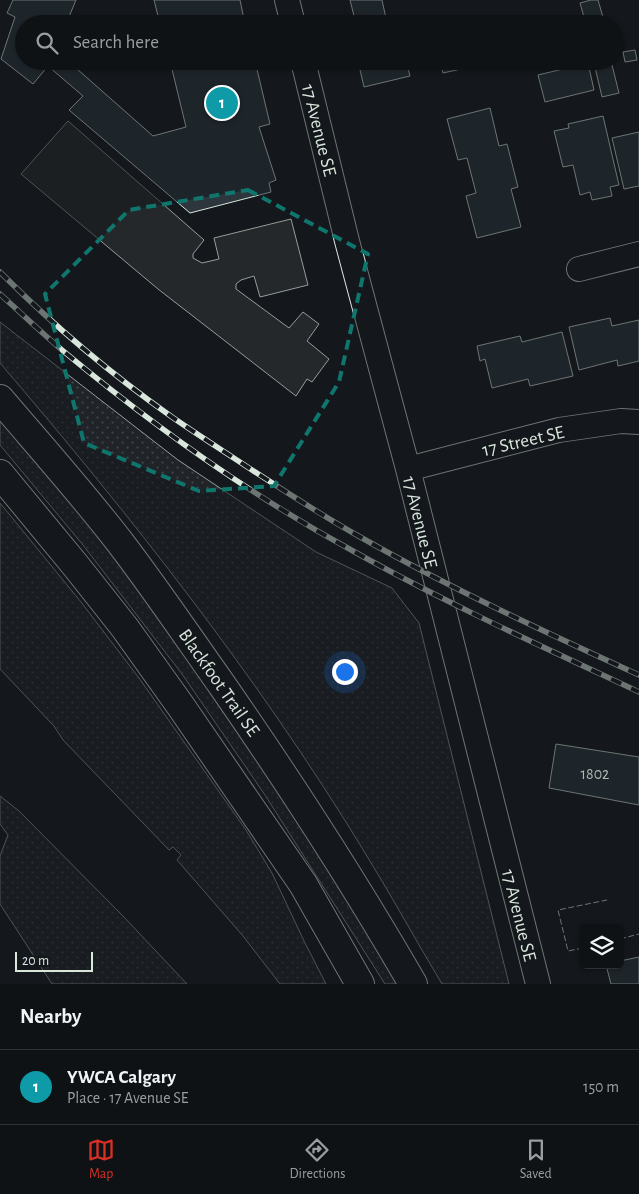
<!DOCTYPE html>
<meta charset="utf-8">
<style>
:root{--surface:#0f1215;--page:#181b1e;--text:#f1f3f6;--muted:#9b9ea0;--line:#2f3234;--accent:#d93025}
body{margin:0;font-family:"Alegreya Sans",sans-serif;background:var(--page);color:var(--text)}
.controls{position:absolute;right:15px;bottom:15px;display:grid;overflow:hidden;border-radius:8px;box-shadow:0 1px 4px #0004}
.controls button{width:45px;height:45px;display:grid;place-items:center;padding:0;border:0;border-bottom:1px solid var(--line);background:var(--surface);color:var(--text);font:25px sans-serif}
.scale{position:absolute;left:15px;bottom:12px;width:78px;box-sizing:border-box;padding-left:5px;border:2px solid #d8e6dc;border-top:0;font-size:14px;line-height:18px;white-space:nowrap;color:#d8e6dc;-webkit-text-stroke:4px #14181c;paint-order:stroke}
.you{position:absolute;left:344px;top:671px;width:18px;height:18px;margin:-12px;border:4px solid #fff;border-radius:50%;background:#1a73e8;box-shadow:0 0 0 8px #1a73e833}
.badge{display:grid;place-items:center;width:32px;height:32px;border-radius:50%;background:var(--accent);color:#fff;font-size:16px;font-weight:700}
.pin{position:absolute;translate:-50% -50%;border:2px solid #fff;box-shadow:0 1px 5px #0006}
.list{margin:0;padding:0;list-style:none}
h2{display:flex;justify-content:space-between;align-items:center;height:65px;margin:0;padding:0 20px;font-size:21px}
h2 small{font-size:16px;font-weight:400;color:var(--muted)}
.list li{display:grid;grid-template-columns:32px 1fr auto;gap:15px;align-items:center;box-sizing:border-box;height:75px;padding:0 20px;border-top:1px solid var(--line)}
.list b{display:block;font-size:19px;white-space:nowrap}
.list p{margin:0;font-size:16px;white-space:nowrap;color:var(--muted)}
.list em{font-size:16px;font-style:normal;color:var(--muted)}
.icon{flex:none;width:28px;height:28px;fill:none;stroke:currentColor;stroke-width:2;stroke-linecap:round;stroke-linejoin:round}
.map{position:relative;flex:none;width:639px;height:984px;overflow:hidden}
.search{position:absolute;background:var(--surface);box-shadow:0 1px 4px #0004;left:15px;right:15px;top:15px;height:55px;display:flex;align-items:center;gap:12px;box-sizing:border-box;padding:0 18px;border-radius:28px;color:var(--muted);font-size:19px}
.sheet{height:140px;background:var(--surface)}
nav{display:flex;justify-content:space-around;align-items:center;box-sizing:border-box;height:70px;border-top:1px solid var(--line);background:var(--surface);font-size:14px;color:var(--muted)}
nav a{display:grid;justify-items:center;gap:2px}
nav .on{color:var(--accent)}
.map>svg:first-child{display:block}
.grass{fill:url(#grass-dots);stroke:#939e99}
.parking{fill:#24282b;stroke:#939e99}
.building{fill:#2c363c;stroke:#d8e6dc}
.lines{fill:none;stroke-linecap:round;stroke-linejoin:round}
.street-casing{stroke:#d8e6dc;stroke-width:26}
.secondary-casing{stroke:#d8e6dc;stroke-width:30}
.street{stroke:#14181c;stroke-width:24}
.secondary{stroke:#14181c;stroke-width:28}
.rail-casing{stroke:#d8e6dc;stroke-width:5.5}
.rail{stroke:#14181c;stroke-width:4;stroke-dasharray:11;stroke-linecap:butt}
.fence{stroke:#d8e6dc;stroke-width:1;stroke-dasharray:6 2.5;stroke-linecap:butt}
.marked{fill:none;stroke:#0f766e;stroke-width:4;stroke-dasharray:10 6;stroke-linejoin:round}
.labels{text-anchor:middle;stroke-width:4;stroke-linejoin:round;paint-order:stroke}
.number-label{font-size:16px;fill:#adbab4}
.street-label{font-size:19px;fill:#d8e6dc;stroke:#14181c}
</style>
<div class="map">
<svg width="639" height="984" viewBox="0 0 639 984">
<defs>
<pattern id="grass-dots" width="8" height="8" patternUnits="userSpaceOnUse" patternTransform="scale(1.25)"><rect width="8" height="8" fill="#202428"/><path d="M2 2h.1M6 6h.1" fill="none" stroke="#404447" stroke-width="1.8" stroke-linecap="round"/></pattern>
</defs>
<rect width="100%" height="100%" fill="#14181c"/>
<!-- grass -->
<path class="grass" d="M0,322L178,460L316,552L392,588L419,623L509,984H442C415,939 390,893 362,848C257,676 131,516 0,363Z
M0,419L111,551L230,711L402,984H385L265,795L182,674L83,545L0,445Z
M0,503L81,602L139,678L246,830L272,873L304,941L326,984H280L243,936L177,860L181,855L173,847L169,850L63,740L54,726L0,669Z
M0,796L19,811L122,915L187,984H52L0,904V856L8,835L0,824Z"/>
<!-- parking -->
<path class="parking" d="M68,121L204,240L193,254V258L202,263L219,259L214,238L291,219L308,285L260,297L254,276L241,280L236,284V289L289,328L303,312L319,324L307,341L329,359L312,382L307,379L296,396L158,289L21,174Z"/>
<!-- building -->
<path class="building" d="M13,0H76L66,24H24V61H68L153,136L186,127L170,61H255L270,124L259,127L276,180L269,183L271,192L190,213L69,110L83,96L48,66L33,84L1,59L15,17L7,13Z
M154,0H240L245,24H160Z
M350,0H382L387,23L356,24Z
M591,0H598L605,24H586L580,3Z
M549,16L551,24H519Z
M635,50L637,60L625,62L623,52Z
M358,61H406L410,76L364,87Z
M440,61H468L470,67L443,73Z
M603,61H611L619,93L602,97L594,63Z
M588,63L594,90L545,102L538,75Z
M490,108L499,146L507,144L518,187L511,189L521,227L477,238L466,196L476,193L467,158L458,160L447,119Z
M603,116L619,185L610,187L612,196L592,200L590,192L580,195L573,165L563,167L554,131L569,128L568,124Z
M639,132V186L624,189L612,138Z
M610,318L612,326L639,320V361L618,366L617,360L579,370L569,327Z
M562,332L573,376L530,386L528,379L492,388L485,359L480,361L477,346L520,336L522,342Z
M556,744L639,757V805L549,788Z
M639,957V984H611L606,965H620V961Z"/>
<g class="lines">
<!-- street casing -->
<g class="street-casing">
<path id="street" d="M287,0L293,24
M303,61L347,241L408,469L538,984
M579,269L639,254
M408,469L559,430L621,421L639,422"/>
</g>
<!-- secondary casing -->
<g class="secondary-casing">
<path id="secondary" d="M0,399C40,446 81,492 119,541C155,588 188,637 222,685C290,783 354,882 413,984
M0,474L76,566L125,628L180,705L303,884L360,984"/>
</g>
<!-- street -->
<use href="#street" class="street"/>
<!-- secondary -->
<use href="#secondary" class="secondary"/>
<!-- rail casing -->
<g class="rail-casing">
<path id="rail" d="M0,272C53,325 111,374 172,417C198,435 225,452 252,470C288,493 324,517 362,538C452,589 545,632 639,675
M0,294C21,313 41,332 62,350C151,424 252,496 353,551C446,603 543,647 639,692"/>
</g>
<!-- rail -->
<use href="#rail" class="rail"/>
<!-- fence -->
<path class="fence" d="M620,939L639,934
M583,948L568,951L558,910L607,900"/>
</g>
<!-- marked area -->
<path d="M0 0H639V984H0ZM248,190L368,254L339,382L274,486L199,491L84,443L45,294L129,210Z" fill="#14181c" fill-opacity=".55" fill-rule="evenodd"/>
<path class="marked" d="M248,190L368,254L339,382L274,486L199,491L84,443L45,294L129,210Z"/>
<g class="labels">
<!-- number labels -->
<g class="number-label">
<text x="595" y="779">1802</text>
</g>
<!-- street labels -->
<g class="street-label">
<text transform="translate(320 130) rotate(76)" y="7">17 Avenue SE</text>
<text transform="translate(523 440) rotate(-13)" y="7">17 Street SE</text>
<text transform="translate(421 522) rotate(76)" y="7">17 Avenue SE</text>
<text transform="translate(220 682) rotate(55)" y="7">Blackfoot Trail SE</text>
<text transform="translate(520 915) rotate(76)" y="7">17 Avenue SE</text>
</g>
</g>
</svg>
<div class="controls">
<button><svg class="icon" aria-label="layers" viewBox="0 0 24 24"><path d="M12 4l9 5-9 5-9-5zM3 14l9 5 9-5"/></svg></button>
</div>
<div class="scale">20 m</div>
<div class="you"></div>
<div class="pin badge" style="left:222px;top:103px;background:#0f9aa8">1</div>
<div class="search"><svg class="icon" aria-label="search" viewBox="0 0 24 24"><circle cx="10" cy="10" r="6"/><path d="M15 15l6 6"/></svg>Search here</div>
</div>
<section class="sheet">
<h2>Nearby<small></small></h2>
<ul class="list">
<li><span class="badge" style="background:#0f9aa8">1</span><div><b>YWCA Calgary</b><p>Place · 17 Avenue SE</p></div><em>150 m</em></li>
</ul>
</section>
<nav>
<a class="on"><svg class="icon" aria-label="map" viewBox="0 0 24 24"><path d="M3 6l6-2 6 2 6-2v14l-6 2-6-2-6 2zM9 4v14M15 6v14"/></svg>Map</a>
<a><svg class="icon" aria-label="directions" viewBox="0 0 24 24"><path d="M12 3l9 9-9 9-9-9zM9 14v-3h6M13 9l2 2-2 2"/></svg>Directions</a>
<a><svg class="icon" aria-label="saved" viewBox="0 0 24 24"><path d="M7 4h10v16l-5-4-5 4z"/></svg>Saved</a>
</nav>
